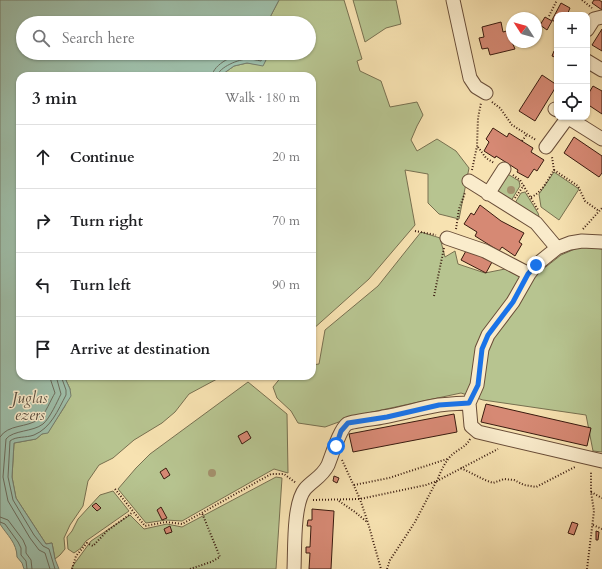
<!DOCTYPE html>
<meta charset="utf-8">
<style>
:root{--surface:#fff;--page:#f6f6f6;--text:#202124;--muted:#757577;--line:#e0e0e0}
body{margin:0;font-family:Cardo,serif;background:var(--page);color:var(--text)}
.controls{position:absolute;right:12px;top:12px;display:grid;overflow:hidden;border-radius:8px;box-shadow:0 1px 3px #0004}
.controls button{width:36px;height:36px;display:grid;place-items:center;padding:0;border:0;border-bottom:1px solid var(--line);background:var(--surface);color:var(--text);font:20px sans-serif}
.compass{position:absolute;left:506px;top:12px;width:36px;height:36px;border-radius:50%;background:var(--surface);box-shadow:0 1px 3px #0004;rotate:306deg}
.stop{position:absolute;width:12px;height:12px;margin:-9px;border:3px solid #1a73e8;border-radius:50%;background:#fff}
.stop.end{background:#1a73e8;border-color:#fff;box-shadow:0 1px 4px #0008}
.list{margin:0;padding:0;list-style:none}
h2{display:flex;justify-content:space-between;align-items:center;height:52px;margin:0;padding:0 16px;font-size:17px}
h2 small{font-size:13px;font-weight:400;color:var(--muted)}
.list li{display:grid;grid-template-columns:26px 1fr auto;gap:12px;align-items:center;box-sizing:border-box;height:64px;padding:0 16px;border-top:1px solid var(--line)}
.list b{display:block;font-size:15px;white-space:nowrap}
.list em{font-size:13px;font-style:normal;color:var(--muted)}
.icon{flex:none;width:22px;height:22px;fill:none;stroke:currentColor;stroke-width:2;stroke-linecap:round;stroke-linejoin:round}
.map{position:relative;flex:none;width:602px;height:569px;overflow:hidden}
.search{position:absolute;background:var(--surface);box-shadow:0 1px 3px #0004;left:16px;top:16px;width:300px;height:44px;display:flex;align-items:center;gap:10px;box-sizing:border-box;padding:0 14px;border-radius:22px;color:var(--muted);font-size:15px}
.panel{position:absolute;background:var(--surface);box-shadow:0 1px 3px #0004;left:16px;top:72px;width:300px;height:308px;border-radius:12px}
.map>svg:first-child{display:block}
.green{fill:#b7c490;stroke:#787050}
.water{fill:#9ebea9;stroke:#767d6b}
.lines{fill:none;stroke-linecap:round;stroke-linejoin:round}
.shore{stroke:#6c6c5c;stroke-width:1}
.building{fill:#d68974;stroke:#3a1b0f}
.minor-casing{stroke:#694d38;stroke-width:15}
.path{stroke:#3a1b0f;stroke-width:2;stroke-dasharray:1 2;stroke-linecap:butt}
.minor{stroke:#faeccc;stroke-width:13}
.tree{fill:#a4916d}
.route{stroke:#1a73e8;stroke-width:5}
.labels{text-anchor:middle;stroke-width:3;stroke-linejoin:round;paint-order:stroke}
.water-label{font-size:15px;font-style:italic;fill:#584c3d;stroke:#faeccc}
</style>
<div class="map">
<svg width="602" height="569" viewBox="0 0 602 569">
<rect width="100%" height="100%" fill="#f7e2b1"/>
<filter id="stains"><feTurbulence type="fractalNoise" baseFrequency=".005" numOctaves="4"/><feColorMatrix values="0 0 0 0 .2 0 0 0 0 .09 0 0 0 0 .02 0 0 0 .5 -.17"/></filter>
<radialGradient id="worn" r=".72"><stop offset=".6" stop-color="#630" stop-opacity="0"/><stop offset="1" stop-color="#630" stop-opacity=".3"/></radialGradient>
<!-- green -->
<path class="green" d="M279,0H344L362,59L357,61L360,71L381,81L390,107L417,102L423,115L417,126L411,140L417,151L437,139L456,151L469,168L459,219L439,214L428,203V174L405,170L415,225L369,279L312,330V76H220L234,66L247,63L263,65L268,56L267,53H309V23H267Z
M353,0H396L401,24L386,28L365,42Z
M554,172L579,189L559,220L541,207L539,194Z
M506,173L519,181L520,186L511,201L495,191Z
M525,192L538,213L540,220L515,203L521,193Z
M421,232L440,238L445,257L455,251L458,264L485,273L505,269L528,281L561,255L582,246L602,249V452L593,451L586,415L483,400L461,393L358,415L325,427L298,423L291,411L277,398L273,387L282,376H312V365L319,364L325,330L378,286Z
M64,376H218L217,379L189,394L175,412L162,423L134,440L113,458L99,465L88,481L83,506L70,525L64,538L65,549L60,555L55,559L52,543L46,544L16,498L12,477L14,443L36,439L42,434L48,432L65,406L70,389Z
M248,382L287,414L288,473L274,469L182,521L166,520L146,523L118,489L136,468L150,454Z
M276,477L282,478L276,569H72V567L91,541L130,515L144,529L167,524L182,527Z
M113,491L129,511L86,541L81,548L74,553L68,549L67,537L72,531L78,519L100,495Z"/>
<!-- water -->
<path class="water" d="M0,0H279L267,23H23V53H267L268,56L263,66L247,63L234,66L220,76H20V376H64L70,389L71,396L48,433L42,434L36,439L14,443L12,477L16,498L46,544L52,543L55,559L59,569H24L22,563L17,557C17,543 7,535 0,524Z"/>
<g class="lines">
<!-- shore -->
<path class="shore" d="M212,76C213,64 236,53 247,54C251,54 254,55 257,55L259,53
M217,76C219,67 239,59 248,59C252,59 256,60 261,61L264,53
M0,437C8,424 27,428 39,419C45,415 51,399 55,393L51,381L50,376
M0,517L8,520L23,540L26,547V553L31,560L32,569
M0,522L5,524L18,542L21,548V555L26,561L27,569
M50,569L45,553L39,550L30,538L8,501L3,477L6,439C13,430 33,432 43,424C50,418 57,402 61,394L56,376
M55,569L49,549L43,546L34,535L13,500L8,477L10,441C16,436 26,438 34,435C51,428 58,410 66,395V390L61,376"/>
</g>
<!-- building -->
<path class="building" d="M594,0H599L602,2V10L592,3Z
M561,3L570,8L567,15H557V23L552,20Z
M545,17L552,21L547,30L540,25Z
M501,22L503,32L510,30L512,42L515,49L490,55L488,48L482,49L479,38L484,37L482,27Z
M602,29V51L592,45Z
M554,51L557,52V58L552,56Z
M542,75L557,85L535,121L519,111Z
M593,86L602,91V114L587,104V96Z
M493,128L507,137L509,133L533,148L531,152L544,160L537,171L534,169L528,178L517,172L518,170L496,156L495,158L484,151L489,142L486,139Z
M574,137L602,156V173L599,177L564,153Z
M480,205L501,221L524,233L519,242L522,244L515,256L502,247L499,251L475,236L477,232L464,224L471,213L474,215Z
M467,249L492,262L486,273L461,260Z
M486,404L591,428L587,446L481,422Z
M454,414L457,432L353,452L349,434Z
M247,431L251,438L242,444L238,436Z
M166,468L170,475L164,479L160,472Z
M334,476L339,478L337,483L333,481Z
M96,503L101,508L97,511L92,506Z
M161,507L167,518L162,520L157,510Z
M312,509L334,511L331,569H309L310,553H306V547H310L311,526H307L308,520H312Z
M572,522L578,524L574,535L568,533Z
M170,526L172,532L166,534L164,529Z
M596,531L599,532L598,540H596Z"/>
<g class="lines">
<!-- minor casing -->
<g class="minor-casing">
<path id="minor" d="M453,0L470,78L476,87L486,93
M587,30L594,19L602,17
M587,61L602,70
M555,109L557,110
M567,117L602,139
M546,147L568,117
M469,181L536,223L557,248
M488,194L504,169
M447,238L485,251L529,274
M602,242L582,241L570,243L557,248L536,265L529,274L513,302L488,335L482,349L477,385L469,403L471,426L478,432L602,461
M294,569C295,549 293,504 305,489C313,480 322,477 328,465C332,455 340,429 347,424C352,421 376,419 383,417C402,414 420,408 439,405C449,404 459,403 469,403"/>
</g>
<!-- path -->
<path class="path" d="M582,0L592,8
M549,16L557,0
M492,102L500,108L512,125L536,140
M522,141L527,134
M478,147L486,158L494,163
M472,170L477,146L478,118L481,103
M554,170L578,186L585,201L599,211
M513,175L520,180L538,210
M531,197C542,193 548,179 554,170L552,157
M515,198L524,185
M456,229L459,209L465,193
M583,229L602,208
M415,231L436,235
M434,296L444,248
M470,439C466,448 455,450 449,458C444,464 440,473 437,481L498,449
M342,460L360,499L368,523L381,569
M461,468L485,480L493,483L504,479L514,480L524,485L536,487L575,467
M354,485L389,478L447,459
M115,489L145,526L166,522L182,524L271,474H284L296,483
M591,492L602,498
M313,500L360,499L426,485L437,481
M339,501L355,512L367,522
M593,525L602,529
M72,569L76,556L87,543L93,546L107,531L133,512
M190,569L211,562L220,557L202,513
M387,569L390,560L415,522L436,482
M587,569L594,511L591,492V471"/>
<!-- minor -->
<use href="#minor" class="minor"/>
</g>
<!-- trees -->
<g class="tree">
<circle cx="511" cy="190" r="4"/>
<circle cx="212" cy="473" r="4"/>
</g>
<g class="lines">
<!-- route -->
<path class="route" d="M336,446L341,431L348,423L387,417L439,405L469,403L478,385L482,349L488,335L513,302L528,274L536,265"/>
</g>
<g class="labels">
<!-- water labels -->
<g class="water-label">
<text x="30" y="403">Juglas<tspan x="30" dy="17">ezers</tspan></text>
</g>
</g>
<rect width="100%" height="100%" filter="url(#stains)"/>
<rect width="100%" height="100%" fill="url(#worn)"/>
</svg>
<div class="controls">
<button>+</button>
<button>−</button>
<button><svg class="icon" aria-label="locate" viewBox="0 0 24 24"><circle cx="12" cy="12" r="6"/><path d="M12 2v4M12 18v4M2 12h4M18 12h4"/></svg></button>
</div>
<svg class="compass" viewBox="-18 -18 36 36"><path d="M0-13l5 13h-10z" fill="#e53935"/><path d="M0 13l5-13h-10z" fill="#757577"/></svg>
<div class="stop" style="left:336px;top:446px"></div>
<div class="stop end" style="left:536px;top:265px"></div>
<div class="search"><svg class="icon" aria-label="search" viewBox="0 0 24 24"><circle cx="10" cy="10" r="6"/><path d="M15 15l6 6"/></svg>Search here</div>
<section class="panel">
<h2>3 min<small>Walk · 180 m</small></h2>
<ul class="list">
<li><svg class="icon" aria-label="ahead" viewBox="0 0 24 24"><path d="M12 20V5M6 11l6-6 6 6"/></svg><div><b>Continue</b></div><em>20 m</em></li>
<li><svg class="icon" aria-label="right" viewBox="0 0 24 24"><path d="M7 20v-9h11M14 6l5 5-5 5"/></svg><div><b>Turn right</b></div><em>70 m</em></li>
<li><svg class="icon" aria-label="left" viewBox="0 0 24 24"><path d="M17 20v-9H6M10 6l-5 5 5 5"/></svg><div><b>Turn left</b></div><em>90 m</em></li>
<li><svg class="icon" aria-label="arrive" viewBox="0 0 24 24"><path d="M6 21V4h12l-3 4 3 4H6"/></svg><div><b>Arrive at destination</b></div></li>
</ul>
</section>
</div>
